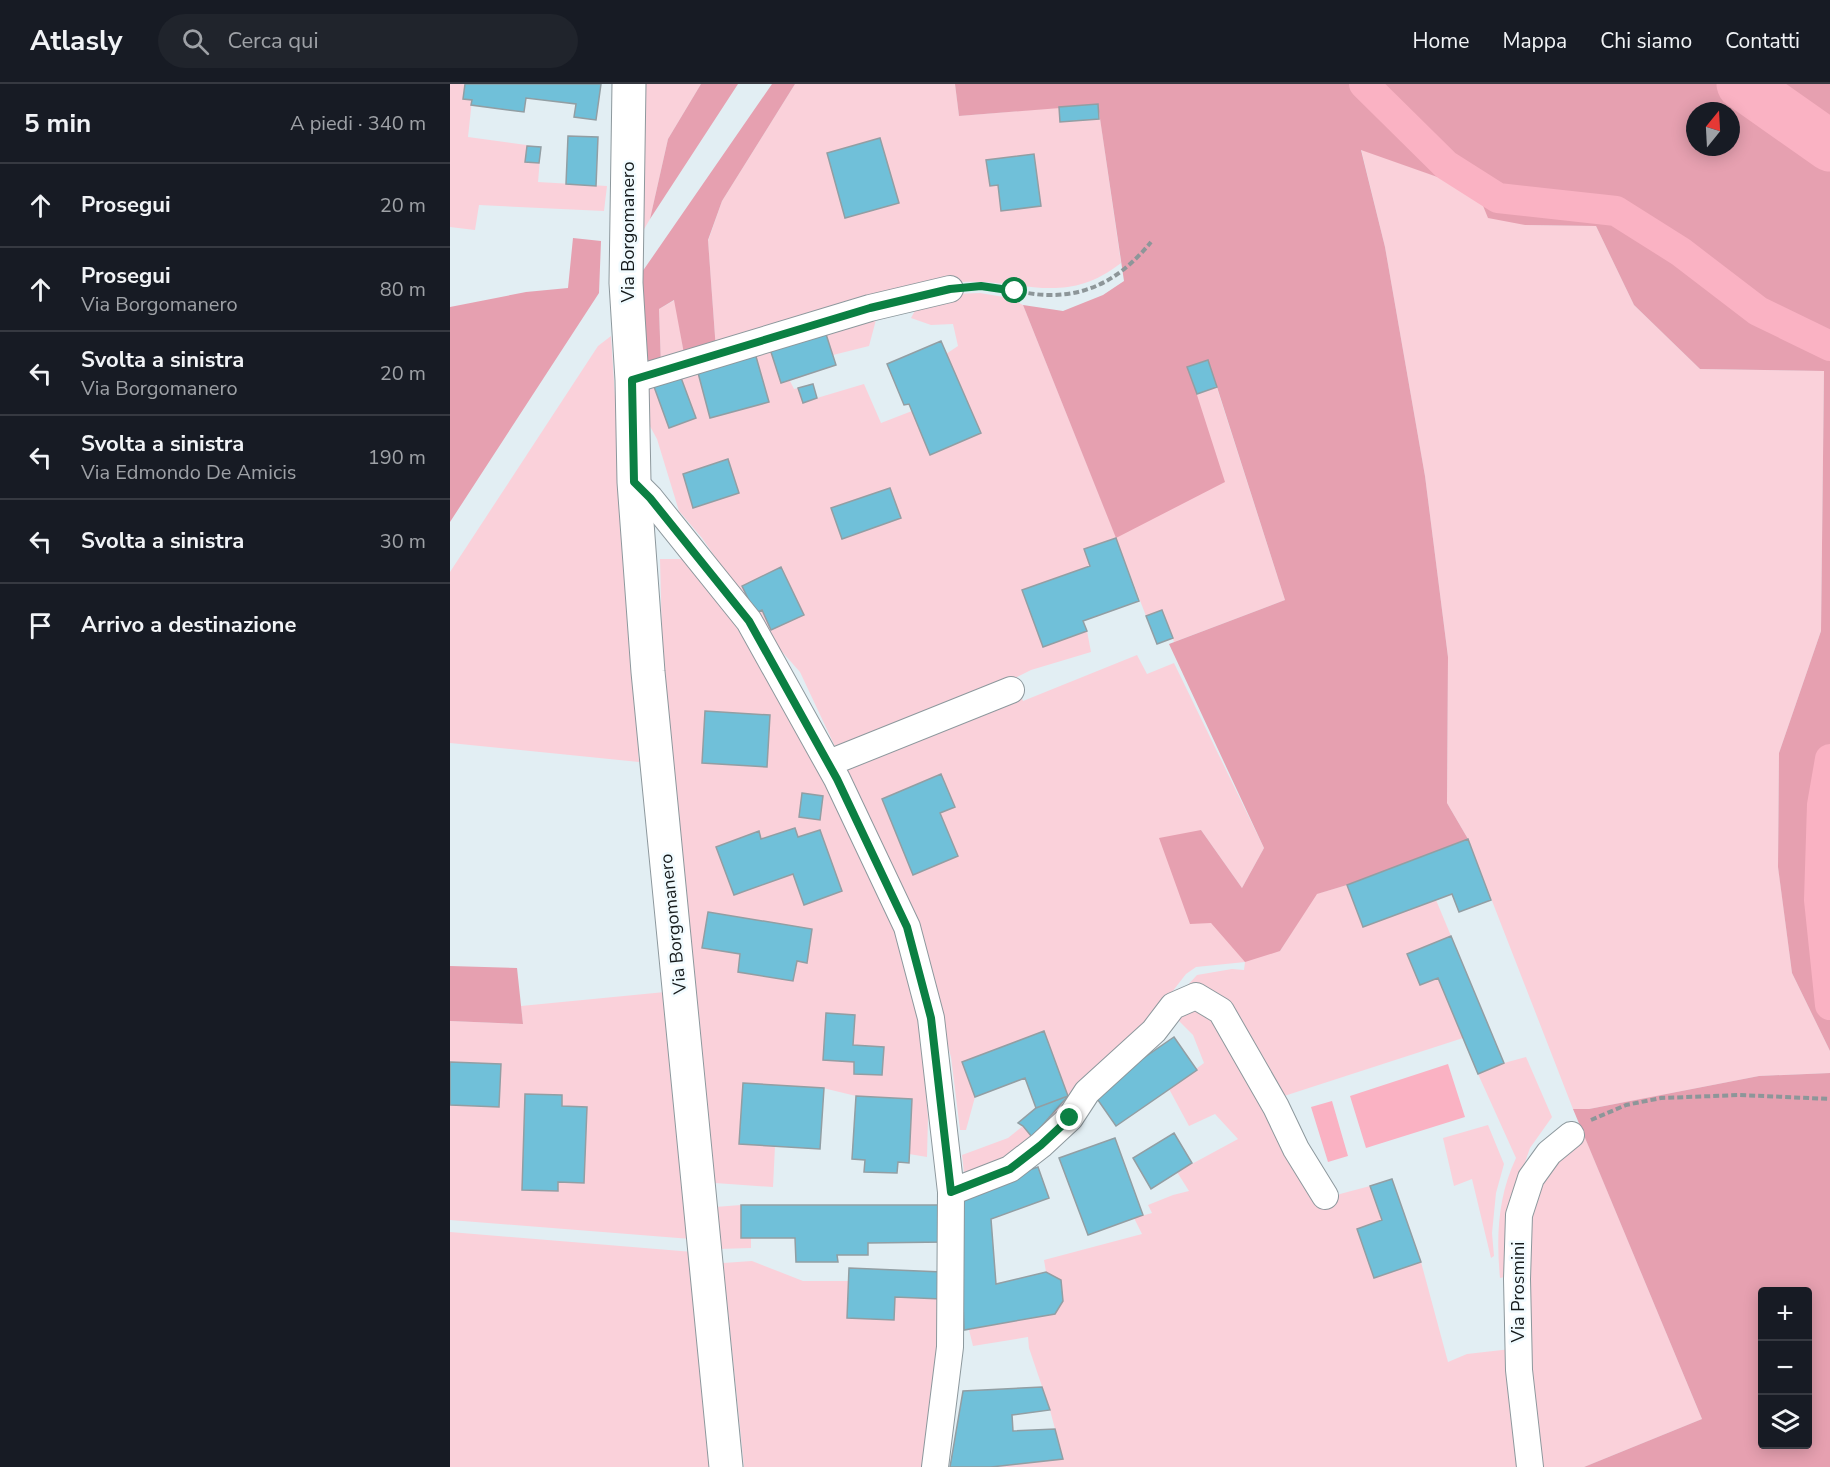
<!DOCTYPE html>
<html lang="it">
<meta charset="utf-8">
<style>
:root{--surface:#171b24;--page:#20242c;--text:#f1f3f6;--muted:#9ea1a6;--line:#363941}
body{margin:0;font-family:"Nunito Sans",sans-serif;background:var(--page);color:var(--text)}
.controls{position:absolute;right:18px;bottom:18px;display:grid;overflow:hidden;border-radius:6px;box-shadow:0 3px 15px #0003}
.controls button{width:54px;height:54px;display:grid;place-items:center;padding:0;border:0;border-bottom:2px solid var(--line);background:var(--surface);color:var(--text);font:30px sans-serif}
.compass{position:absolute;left:1236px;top:18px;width:54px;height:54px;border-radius:50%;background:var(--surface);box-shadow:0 3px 15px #0003;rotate:18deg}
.stop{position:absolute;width:18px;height:18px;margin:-14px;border:4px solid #0b8043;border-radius:50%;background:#fff}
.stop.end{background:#0b8043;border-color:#fff;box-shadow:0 2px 6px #0008}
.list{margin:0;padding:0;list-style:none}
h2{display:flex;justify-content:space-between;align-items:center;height:78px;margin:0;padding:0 24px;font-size:26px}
h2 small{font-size:20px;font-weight:400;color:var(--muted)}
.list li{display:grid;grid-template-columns:39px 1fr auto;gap:18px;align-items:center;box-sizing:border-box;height:84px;padding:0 24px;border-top:2px solid var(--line)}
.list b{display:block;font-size:22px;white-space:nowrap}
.list p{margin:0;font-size:20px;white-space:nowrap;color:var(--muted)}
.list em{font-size:20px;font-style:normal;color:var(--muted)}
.icon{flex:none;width:33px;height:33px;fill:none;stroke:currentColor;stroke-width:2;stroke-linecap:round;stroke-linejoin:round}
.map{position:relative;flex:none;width:1380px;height:1383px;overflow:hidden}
header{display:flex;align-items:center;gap:36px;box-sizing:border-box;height:84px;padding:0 30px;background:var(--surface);border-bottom:2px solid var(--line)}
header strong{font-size:28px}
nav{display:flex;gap:33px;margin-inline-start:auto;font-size:21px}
.search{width:420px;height:54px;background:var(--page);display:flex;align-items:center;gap:15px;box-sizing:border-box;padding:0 21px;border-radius:33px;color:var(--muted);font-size:22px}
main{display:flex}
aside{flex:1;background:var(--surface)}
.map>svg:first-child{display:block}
.green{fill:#fad1da}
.forest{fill:#e6a0b0;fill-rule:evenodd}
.water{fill:#fab2c3}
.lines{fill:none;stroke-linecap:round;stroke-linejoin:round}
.canal{stroke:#fab2c3;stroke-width:30}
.river{stroke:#fab2c3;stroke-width:51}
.building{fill:#70c0d9;stroke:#929ea3;stroke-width:1.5}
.street-casing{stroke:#8d989d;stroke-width:28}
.secondary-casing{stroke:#8d989d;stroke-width:35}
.path{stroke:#8d9699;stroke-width:4;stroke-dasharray:6 3;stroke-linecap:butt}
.street{stroke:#fff;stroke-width:26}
.secondary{stroke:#fff;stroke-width:33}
.route{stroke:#0b8043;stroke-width:8}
.labels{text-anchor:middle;stroke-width:5;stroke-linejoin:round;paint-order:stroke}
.street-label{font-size:18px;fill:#151a1b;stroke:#f1fbff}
</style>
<header>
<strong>Atlasly</strong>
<div class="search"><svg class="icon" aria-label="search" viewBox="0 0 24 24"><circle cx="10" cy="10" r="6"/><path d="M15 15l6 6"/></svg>Cerca qui</div>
<nav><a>Home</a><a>Mappa</a><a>Chi siamo</a><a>Contatti</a></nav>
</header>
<main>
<aside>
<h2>5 min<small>A piedi · 340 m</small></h2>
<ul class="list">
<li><svg class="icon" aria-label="ahead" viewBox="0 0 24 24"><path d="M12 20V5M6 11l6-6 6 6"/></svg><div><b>Prosegui</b></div><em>20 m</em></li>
<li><svg class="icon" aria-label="ahead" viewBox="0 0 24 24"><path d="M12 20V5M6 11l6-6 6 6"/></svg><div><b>Prosegui</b><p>Via Borgomanero</p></div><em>80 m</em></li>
<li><svg class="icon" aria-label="left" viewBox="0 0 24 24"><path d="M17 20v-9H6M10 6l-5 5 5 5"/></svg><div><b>Svolta a sinistra</b><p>Via Borgomanero</p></div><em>20 m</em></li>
<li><svg class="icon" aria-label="left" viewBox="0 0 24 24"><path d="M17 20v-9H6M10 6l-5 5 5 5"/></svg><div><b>Svolta a sinistra</b><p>Via Edmondo De Amicis</p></div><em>190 m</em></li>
<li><svg class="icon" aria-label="left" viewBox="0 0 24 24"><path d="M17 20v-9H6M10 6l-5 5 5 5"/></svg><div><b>Svolta a sinistra</b></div><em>30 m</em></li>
<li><svg class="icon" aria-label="arrive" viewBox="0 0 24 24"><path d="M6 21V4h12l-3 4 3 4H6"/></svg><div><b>Arrivo a destinazione</b></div></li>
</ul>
</aside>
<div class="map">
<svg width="1380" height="1383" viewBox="0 0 1380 1383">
<rect width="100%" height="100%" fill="#e2eef3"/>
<!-- green -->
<path class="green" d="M0,0H15L13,15L22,16L18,53L91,63L88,98L157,102L154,127L29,121L25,146L0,143Z
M192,0H251L218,55L200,135L190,152Z
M345,0H505L509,32L648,20L671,179C611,226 568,191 502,199L266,266L258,157L272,117Z
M911,65L1027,107L1075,141L1146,142L1184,221L1250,285L1374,287L1371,547L1329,669L1328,782L1342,889L1380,967V989L1309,992L1139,1025H1123L1018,755L997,719L998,573L975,392L935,163Z
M530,209L560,214L573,221L666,453L747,310L737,283L758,276L835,516L724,558L712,527L696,532L666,454L634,465L640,482L572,507L593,563L637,547L641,568L581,586L563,595L573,617L687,571L697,590L724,579L814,764L792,804L751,746L761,839L830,867L866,810L897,801L913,843L986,816L1001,852L957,871L970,901L988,894L1013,954L828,1014L735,904L747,891L782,885L794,886L795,878L746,883L736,890L715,917L587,1057L515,1098L512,1071L558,1054L573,1042L582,1053L618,1012L594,948L512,978L525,1013L516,1046H510L501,973L457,816L350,588L326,561L252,454L229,427L207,355L196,335V303L427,232L419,262L383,271L386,281L340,297L344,305L363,300L367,314L414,300L431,339L462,327L481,371L530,349L496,270L508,262L503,240L481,241L461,234L468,221L501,210Z
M225,216L235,275L211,282L209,225Z
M161,252L189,678L0,659V488L148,262Z
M210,475H233L286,542L369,683L445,848L469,933L478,1033L477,1073L459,1070L462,1015L406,1012L373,1004L293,999L289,1060L325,1062L323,1103L265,1099L213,596Z
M215,908L220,988L239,1115L241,1155L0,1136V937L73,940L71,922Z
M741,924L769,936L871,1122L890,1110L920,1102L932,1136L907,1145L924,1194L971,1178L998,1278L1017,1270L1061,1265L1071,1383H541L613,1375L600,1326L579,1264L578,1253L523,1262L519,1246L553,1238L605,1230L613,1217L596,1188L594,1176L692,1150L684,1134L702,1129L698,1121L723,1111L739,1107L727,1088L788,1055L765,1030L739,1042L719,1005L754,979L743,951L727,935Z
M1076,973L1102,1033L1080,1064L1072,1087L1059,1192L1050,1194C1046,1152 1048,1112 1066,1074L1028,990L1054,979Z
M1038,1041L1054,1080L1046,1109L1042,1149L1044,1172L1041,1174L1022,1095L1004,1102L993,1054Z
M1134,1051L1252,1335L1134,1383H1093L1076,1290V1137L1086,1107L1108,1071Z
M291,1121V1154H301V1164L268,1165L265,1123Z
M0,1148L243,1168L265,1383H0Z
M302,1177L353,1197H398L397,1234L444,1236L445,1213L491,1215L488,1259L473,1383H294L273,1179Z"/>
<!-- forest -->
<path class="forest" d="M251,0H288L200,135L218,55Z
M322,0H345L272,117L258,156L266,266L235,275L224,216L209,225L211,282L194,284L190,191Z
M505,0H1380V967L1342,889L1328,783L1329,669L1371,547L1374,287L1250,285L1184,221L1146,142L1075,141L1038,134L1027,107L911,66L935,163L975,392L998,573L997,719L1018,755L897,801L867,810L830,867L795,878L761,839L740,840L709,754L751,746L792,804L814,764L719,560L835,516L767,303L758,276L738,283L775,398L666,454L573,221L613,227L653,211L674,197L648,21L509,32ZM1245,27H1281V63H1245Z
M123,154L151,157L149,209L0,438V223L76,208L118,204Z
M0,882L67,884L73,940L0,937Z
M1380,989V1383H1134L1252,1335L1123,1025H1139L1309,992ZM1312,1208H1358V1360H1312Z"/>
<!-- water -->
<path class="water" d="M998,980L1015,1033L916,1064L900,1012Z
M882,1017L898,1072L878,1078L861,1023Z"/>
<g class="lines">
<!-- canal -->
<path class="canal" d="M914,0L996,81L1048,114L1166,127L1231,168L1308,227L1380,262
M1380,675L1372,721L1369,816L1380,921"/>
<!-- river -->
<path class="river" d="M1292,0L1380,62"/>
</g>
<!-- building -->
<path class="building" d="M15,0H151L146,36L124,33L126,20L76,14L74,28L21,21L22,16L13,15Z
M648,20L649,35L610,38L609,23Z
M118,52L148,53L146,102L116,100Z
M430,54L449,119L395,134L377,69Z
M77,62L91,63L89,79L75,78Z
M584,70L591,122L551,127L548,101L540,102L536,76Z
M375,247L386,281L331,299L320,265Z
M491,257L531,349L480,371L459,320L454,321L437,280Z
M305,269L319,318L260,334L247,285Z
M758,276L767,303L747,310L737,283Z
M230,291L246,334L219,344L203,300Z
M363,300L367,314L353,319L348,304Z
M278,375L289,409L243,424L233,390Z
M440,404L451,434L392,455L381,424Z
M666,454L689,517L633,537L637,547L593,563L572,506L640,482L634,465Z
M331,483L354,531L321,546L312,526L305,529L292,502Z
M712,526L723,554L707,560L696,532Z
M255,627L320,631L317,683L252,679Z
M491,690L505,723L490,729L508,772L463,791L432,715Z
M352,709L373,712L370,736L349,733Z
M345,744L348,753L370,746L392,807L354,821L343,790L284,811L266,763L309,747L311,755Z
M1018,755L1041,816L1009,828L1002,810L913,843L897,801Z
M258,828L362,845L357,879L347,877L343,897L288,888L290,870L252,864Z
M1001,852L1054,979L1028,990L988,894L970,901L957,870Z
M376,929L405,931L403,961L434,963L432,991L404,990V978L373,976Z
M594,947L618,1012L586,1024L575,994L525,1013L512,978Z
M724,953L747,986L666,1042L643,1009Z
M0,978L51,980L49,1023L0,1021Z
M293,999L374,1004L370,1065L289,1060Z
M75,1010L112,1011V1022L137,1023L134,1099L108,1098V1107L72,1106Z
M406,1012L462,1015L459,1079L448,1078L447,1089L414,1088L415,1076L402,1075Z
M618,1012L582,1053L573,1042L568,1039L586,1024Z
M724,1049L742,1079L701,1105L683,1074Z
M665,1054L693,1131L638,1151L609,1074Z
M588,1083L599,1114L541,1135L546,1200L596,1188L611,1196L613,1217L605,1230L514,1246L509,1110Z
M942,1095L971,1178L924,1194L907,1145L932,1136L920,1102Z
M291,1121H494L495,1158L418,1159V1171H387L388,1178H346L345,1154H291Z
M399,1184L492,1188L491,1215L445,1213L444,1236L397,1234Z
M592,1303L600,1326L562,1331L563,1347L605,1345L613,1375L541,1383H500L513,1307Z"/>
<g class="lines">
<!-- street casing -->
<g class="street-casing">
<path id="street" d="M182,296L420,224L500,205
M184,398L200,414L299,537L387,695L457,843L481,934L501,1108L500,1263L485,1383
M379,679L561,606
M501,1108L560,1085L591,1061L620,1034L637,1008L704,947L723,922L746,912L771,927L826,1023L846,1065L875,1112
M1080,1383L1069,1286L1067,1195L1069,1131L1081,1094L1099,1069L1121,1051"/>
</g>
<!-- secondary casing -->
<g class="secondary-casing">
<path id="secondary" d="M179,0L176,199L182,296L184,398L198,588L276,1383"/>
</g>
<!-- path -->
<path class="path" d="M525,203C549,200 574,211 598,211C642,212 674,191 701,158
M1141,1036L1176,1021L1211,1014L1290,1011L1380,1015"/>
<!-- street -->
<use href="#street" class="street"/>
<!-- secondary -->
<use href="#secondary" class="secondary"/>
</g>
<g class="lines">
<!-- route -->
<path class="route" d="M565,207L531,202L500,205L420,224L182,296L184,398L200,414L299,537L387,695L457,843L481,934L501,1108L560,1085L591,1061L620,1034"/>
</g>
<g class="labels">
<!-- street labels -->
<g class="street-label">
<text transform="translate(178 148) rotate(-90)" y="6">Via Borgomanero</text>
<text transform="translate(223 840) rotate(-96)" y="6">Via Borgomanero</text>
<text transform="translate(1068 1208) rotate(-90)" y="6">Via Prosmini</text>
</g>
</g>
</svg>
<div class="controls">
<button>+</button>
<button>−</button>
<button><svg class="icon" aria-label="layers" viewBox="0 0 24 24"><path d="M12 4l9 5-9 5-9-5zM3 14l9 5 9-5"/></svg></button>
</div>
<svg class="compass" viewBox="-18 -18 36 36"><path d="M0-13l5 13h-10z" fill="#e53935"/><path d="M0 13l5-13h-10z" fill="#9ea1a6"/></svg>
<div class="stop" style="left:565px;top:207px"></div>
<div class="stop end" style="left:620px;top:1034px"></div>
</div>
</main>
